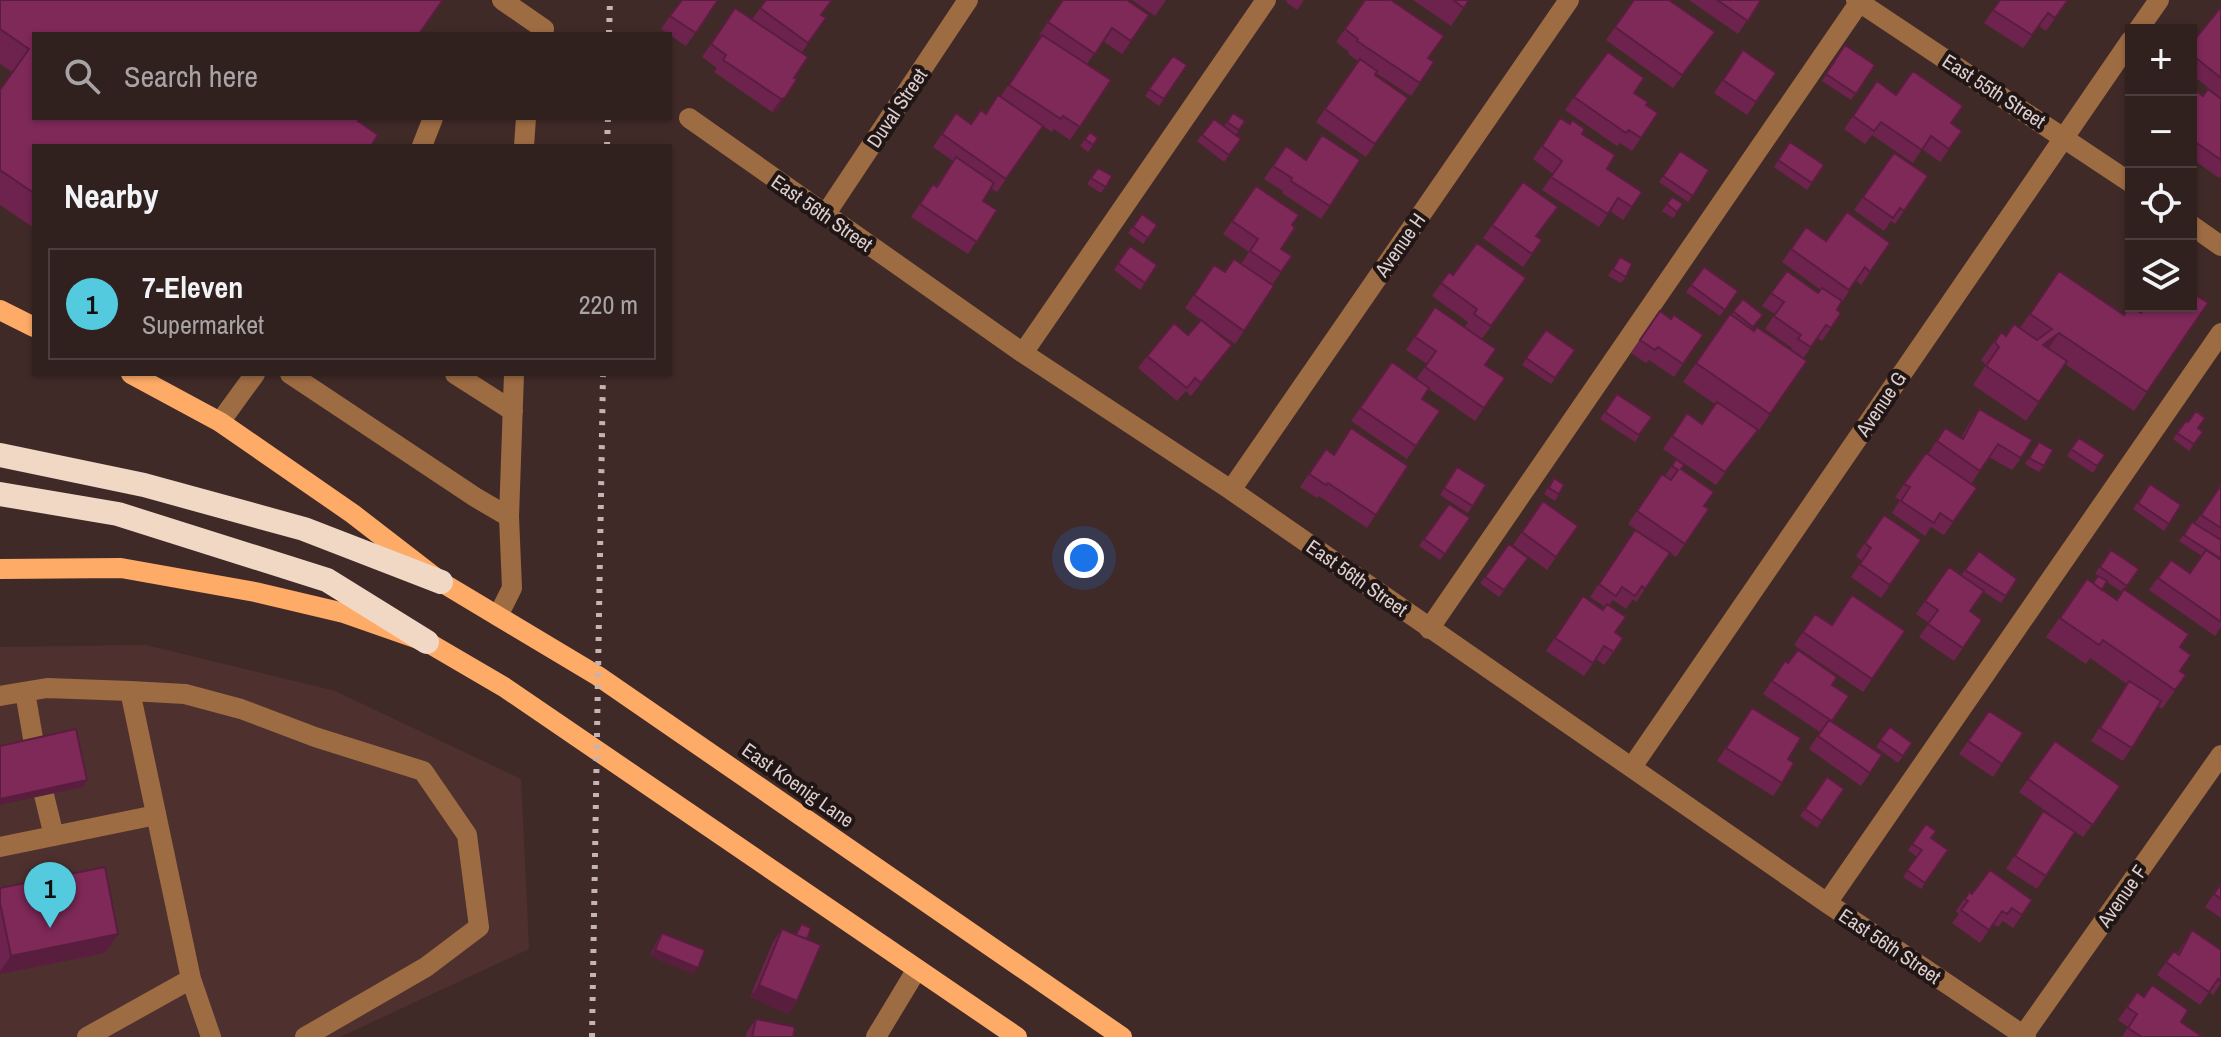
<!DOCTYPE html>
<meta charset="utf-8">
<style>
:root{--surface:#30201e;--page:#382827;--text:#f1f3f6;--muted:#a8a3a4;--line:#4b3e3c;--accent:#54cade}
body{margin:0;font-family:"Archivo Narrow",sans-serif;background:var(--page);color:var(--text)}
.controls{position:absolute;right:24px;top:24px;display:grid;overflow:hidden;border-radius:0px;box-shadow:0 2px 6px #0004}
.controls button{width:72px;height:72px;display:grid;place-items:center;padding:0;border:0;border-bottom:2px solid var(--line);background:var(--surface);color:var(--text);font:40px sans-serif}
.you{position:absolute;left:1084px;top:558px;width:28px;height:28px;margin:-20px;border:6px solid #fff;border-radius:50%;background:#1a73e8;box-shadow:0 0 0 12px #1a73e833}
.badge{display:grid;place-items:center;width:52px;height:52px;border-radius:50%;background:var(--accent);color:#111;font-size:26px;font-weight:700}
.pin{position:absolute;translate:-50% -66px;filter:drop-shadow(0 2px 4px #0008)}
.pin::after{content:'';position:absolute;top:42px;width:28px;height:24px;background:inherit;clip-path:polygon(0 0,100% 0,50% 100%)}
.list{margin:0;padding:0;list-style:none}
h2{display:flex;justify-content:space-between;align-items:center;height:104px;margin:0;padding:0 32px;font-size:34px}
h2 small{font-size:26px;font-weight:400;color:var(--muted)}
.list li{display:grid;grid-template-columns:52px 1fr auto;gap:24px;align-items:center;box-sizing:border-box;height:112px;margin:0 16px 16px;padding:0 16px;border:2px solid var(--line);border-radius:0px}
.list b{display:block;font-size:30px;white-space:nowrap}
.list p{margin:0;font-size:26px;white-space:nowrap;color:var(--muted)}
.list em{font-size:26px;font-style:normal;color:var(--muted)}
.icon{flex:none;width:44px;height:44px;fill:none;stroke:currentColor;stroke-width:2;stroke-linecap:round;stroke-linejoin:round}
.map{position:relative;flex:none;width:2221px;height:1037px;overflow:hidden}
.search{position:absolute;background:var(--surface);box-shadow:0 2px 6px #0004;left:32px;top:32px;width:640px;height:88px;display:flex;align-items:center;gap:20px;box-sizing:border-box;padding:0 28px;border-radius:0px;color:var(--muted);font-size:30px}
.panel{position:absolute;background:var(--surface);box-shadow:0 2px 6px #0004;left:32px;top:144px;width:640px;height:232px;border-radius:0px}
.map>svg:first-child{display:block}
.built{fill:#4e312f}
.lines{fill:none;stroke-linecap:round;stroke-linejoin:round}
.minor{stroke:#9e6c43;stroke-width:20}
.major{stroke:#feab67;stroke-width:20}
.highway{stroke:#f1d8c5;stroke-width:24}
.rail{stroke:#c4b4b2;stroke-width:6;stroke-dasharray:4 8;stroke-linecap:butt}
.wall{fill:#6d234d;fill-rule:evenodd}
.shaded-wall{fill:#591d3e}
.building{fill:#7f2959;stroke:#591d3e;stroke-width:2}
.labels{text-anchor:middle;stroke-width:8;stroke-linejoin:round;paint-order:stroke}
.street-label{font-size:20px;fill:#ddcecd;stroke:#201615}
</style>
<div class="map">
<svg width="2221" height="1037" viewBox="0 0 2221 1037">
<rect width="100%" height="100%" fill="#402a28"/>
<!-- built -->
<path class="built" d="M146,645L335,691L521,779L529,949L340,1037H0V647Z"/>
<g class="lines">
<!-- minor -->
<path class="minor" d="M502,0L544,29
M1856,0L2131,183
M2138,30L2159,0
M689,118L1023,353L1231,490L1827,903L2026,1037
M422,146L433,118
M524,146L526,118
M825,215L968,0
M2191,225L2221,246
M1023,353L1266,0
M290,374L475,497L509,517
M455,374L513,411
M220,422L255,374
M1231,490L1569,0
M498,616L512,588L509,517L514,374
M1429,629L1861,0
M25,692L34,744
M0,696L47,688L130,691
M1632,767L2131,40
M44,795L54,836
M0,847L156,815
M1827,903L2221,333
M191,979L211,1037
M87,1037L191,979L130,691L185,694L241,709L315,737L423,771L467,835L479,927L426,967L305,1037
M876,1037L917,969
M2022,1037L2221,755"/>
<!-- major -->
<path class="major" d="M0,310L34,327
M131,374L220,422L353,514L441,582L598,676L1122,1037
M0,569L121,568L255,592L344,613L427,642L504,687L1017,1037"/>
<!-- highway -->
<path class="highway" d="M0,455L144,485L304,529L441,582
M0,494L118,514L327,580L427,642"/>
<!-- rail -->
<path class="rail" d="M609,34L610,0
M607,146L608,118
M592,1037L603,374"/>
</g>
<!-- wall -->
<path class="wall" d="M0,0L358,121L34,146V228L0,205V90L12,72L0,64Z
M681,0H718L686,46L661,29Z
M766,0L821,15L826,18L802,52L794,78L776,111L772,112L714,72L717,68L702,57L735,8L752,19Z
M1063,0L1149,15L1122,54L1103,41L1087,64L1111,80L1070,140L1054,129L1052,132L1043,126L997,192L991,188L983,201L997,210L968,254L911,217L933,184L936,186L953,161L933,147L956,113L971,124L985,114L1001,96L1041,36L1039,35Z
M1132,0H1166L1155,16Z
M1287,0H1304L1297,10L1286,2Z
M1365,0L1428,58L1434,62L1411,96L1376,73L1375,75L1408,98L1366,157L1316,122L1358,61L1348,54L1349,52L1336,42Z
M1413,0H1469L1451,26Z
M1634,0L1706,45L1673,88L1606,40Z
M1689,0H1761L1738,34Z
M2000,0H2068L2046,31L2039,26L2023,48L1984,23Z
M2221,8V98L2191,74V44Z
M1845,45L1875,65L1851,100L1822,81Z
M1743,50L1756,102L1747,115L1714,93Z
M1173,56L1187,65L1159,106L1145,96Z
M1877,81L1896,95L1951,123L1962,131L1940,162L1922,149L1913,163L1872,135L1865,144L1844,129Z
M2191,87L2203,96L2221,99V176L2219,178L2191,158Z
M1634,93L1646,105L1658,113L1632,151L1620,143L1617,146L1565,110L1574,97Z
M1233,113L1245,121L1236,135L1241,139L1224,162L1197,141L1214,119L1224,126Z
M1560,118L1582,134L1607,169L1642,192L1623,220L1610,211L1599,227L1542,190L1553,174L1533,159Z
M1090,132L1098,138L1088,152L1080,146Z
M1790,142L1824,165L1807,190L1774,167Z
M1286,146L1306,159L1360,160L1321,219L1282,193L1283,191L1264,179Z
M1680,151L1709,170L1688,202L1659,182Z
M1894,153L1928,176L1895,224L1891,221L1884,231L1854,210Z
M1098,168L1112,176L1101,193L1087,184Z
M1523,182L1537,236L1542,240L1523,267L1483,238Z
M1256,186L1292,225L1281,249L1292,256L1272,285L1274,286L1235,344L1204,322L1223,358L1191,396L1186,391L1177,401L1138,368L1147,356L1188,335L1201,320L1185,308L1214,265L1225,272L1241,264L1249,252L1223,234Z
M1672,197L1683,204L1673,218L1662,211Z
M1142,214L1157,225L1143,244L1128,233Z
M1806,227L1826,241L1890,243L1861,285L1856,280L1837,310L1841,313L1822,341L1817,338L1803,359L1807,361L1757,433L1756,432L1716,485L1663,449L1687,413L1702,424L1715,404L1683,382L1730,314L1731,315L1743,299L1763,315L1752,329L1790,350L1792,348L1765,329L1775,314L1762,306L1787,271L1818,293L1821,290L1782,262Z
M1130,246L1157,265L1140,290L1114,270Z
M1620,257L1626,277L1621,283L1608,276Z
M1704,267L1738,291L1720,316L1686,292Z
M2059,271L2124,315L2208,303L2134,411L2065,364L2026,421L1973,385L1986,365L1981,360L2001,332L2006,336L2020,328Z
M1449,272L1453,275L1526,278L1482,339L1465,327L1468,322L1432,296Z
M1435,307L1485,365L1505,378L1475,421L1429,389L1422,399L1440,411L1407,459L1351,421L1392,362L1416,379L1427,364L1406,350Z
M1660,311L1671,319L1703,335L1674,377L1649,360L1646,363L1631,353Z
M1546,330L1575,350L1551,384L1522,365Z
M1617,394L1652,417L1635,442L1600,419Z
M1979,409L2021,458L2012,470L1989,457L1971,484L1977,488L1944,535L1931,527L1925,536L1892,513L1900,500L1895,497L1926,453L1928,454L1945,428L1961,438L1970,422Z
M2198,428L2203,432L2189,451L2173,439L2177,433Z
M2079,438L2105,455L2093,473L2067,456Z
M2039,442L2044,466L2039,472L2025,464Z
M1326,449L1333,455L1408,466L1367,528L1319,496L1317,498L1300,487Z
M1676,459L1681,469L1704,506L1709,509L1676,557L1628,524L1662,474L1665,476Z
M1457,467L1486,485L1468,513L1440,495Z
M1554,478L1559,494L1555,501L1544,494Z
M2150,484L2181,505L2164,531L2133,509Z
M2221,485V627L2215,636L2149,590L2171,560L2190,573L2202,556L2179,541L2192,522L2195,523Z
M1543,501L1578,526L1547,570L1513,545Z
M1449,504L1470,518L1440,560L1419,546Z
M1884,515L1921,540L1881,598L1851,577L1862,561L1856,556Z
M1635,530L1670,553L1636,602L1633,599L1626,609L1613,600L1609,605L1615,632L1623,638L1604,665L1596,659L1584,676L1546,651L1583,596L1603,610L1605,607L1590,597Z
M2111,550L2139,569L2124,589L2180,647V671L2186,675L2162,709L2158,706L2123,761L2091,741L2127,684L2090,658L2086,664L2046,637L2087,579L2093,583L2098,576L2095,574ZM2107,582L2122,592L2116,600L2102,590Z
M1979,551L2017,579L2001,603L1984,592L1970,611L1982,620L1954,661L1919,637L1929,623L1916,614L1949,567L1961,575Z
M1528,558L1499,597L1480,583L1485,577Z
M1815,614L1832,625L1905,631L1863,692L1794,645Z
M1785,661L1832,685V722L1882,755L1861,786L1809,749L1820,732L1763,694Z
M1752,708L1788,759L1782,783L1773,796L1717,761Z
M1989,711L2023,733L1993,777L1959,754Z
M1890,727L1912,743L1898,763L1876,747Z
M2055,741L2120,786L2083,837L2019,792Z
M1827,777L1844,789L1817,828L1800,816Z
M2043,811L2075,832L2037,889L2006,869Z
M1926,824L1931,838L1948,850L1921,889L1903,877L1917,857L1908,850Z
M2221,883V918L2205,907Z
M0,888L118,934L105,953L0,974Z
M1969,892L1972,894L2032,900L2013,928L2003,921L1998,927L1993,924L1980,943L1952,923L1959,914L1956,911Z
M801,924L806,939L797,1001L788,1014L750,997L773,942L782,929L795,934Z
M2192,930L2221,950V983L2213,995L2209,992L2200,1005L2157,975L2174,951L2177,954Z
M662,933L698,968L693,974L650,956L658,939Z
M2137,992L2144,997L2203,1037H2122L2128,1027L2118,1020Z
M756,1019L793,1037H746L747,1032Z"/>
<!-- shaded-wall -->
<path class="shaded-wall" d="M785,98L776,111L772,112L781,99Z
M2059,333L2046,352L2043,345Z
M1232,345L1223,358L1191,396L1201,383Z
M87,780L83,787L0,805V799Z
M118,934L105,953L0,974V971L11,956Z
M655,950L698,968L693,974L650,956Z
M759,985L797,1001L788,1014L750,997Z"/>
<!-- building -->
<path class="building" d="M0,0H441L442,1L419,34H34V118H360L358,121L378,135L371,146H34V193L0,170V90L29,49L0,29Z
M682,0H718L696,33L670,16Z
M766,0H832L821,15L826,18L808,43L760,8Z
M1063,0H1127L1149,15L1131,41L1112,28L1095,54L1048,22Z
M1365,0H1391L1444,36L1428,58L1434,62L1420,83L1357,41L1358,39L1345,29Z
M1453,0H1469L1464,8Z
M1634,0H1669L1715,32L1682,75L1615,27Z
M1717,0H1761L1748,21Z
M2000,0H2068L2055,18L2048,13L2032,35L1993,10Z
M2221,7V78L2191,54V44Z
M735,8L808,57L794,78L797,79L785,98L781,99L723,60L726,55L711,44Z
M1042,35L1111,80L1080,127L1063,116L1061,119L1009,85Z
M1845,45L1875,65L1856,94L1826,74Z
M1743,50L1776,73L1756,102L1723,80Z
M1608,52L1644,78L1634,93L1648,102L1646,105L1658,113L1641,138L1629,130L1626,133L1574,97Z
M1173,56L1187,65L1164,99L1149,89Z
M1360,59L1377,71L1375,75L1408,98L1375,144L1325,109Z
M1913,71L1963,106L1951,123L1962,131L1949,149L1931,136L1922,150L1881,122L1874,131L1853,116L1877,81L1896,95Z
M2191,87L2203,96L2208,89L2221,99V160L2191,139Z
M998,95L1043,126L1006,179L942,134L956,113L971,124L981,110L986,114Z
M1233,113L1245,121L1239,130L1227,122Z
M1560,118L1570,124L1572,120L1585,129L1582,134L1615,155L1607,169L1642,192L1632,207L1618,198L1608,214L1551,177L1562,161L1542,146Z
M1214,119L1241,139L1229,155L1202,135Z
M1090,132L1098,138L1093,145L1085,139Z
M1322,135L1360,160L1330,206L1291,181L1292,178L1273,166L1286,146L1306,160Z
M1790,142L1824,165L1812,183L1778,160Z
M1680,151L1709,170L1693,196L1663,176Z
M1894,153L1928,176L1904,211L1900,208L1893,218L1863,197Z
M956,157L994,183L983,201L997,210L977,242L920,204L933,184L937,187Z
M1098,168L1112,176L1106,187L1091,178Z
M1523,182L1558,207L1536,236L1542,240L1532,254L1492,225Z
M1256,186L1299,215L1292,225L1295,228L1281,249L1292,256L1281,272L1250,251L1258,239L1232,221Z
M1672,197L1683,204L1677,212L1667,204Z
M1847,212L1890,243L1870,272L1865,267L1849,290L1791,249L1806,227L1826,241Z
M1142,214L1157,225L1148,238L1133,227Z
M1477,243L1526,278L1491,326L1474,314L1477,309L1441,283L1449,272L1453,275Z
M1130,246L1157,265L1145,283L1118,263Z
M1620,257L1632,264L1626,277L1613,269Z
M1234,259L1274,286L1244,331L1194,295L1214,265L1225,272Z
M1704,267L1738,291L1725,310L1691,285Z
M1787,271L1818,293L1822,288L1842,301L1837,310L1841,313L1831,328L1826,325L1811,347L1798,339L1801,335L1774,316L1784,302L1771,293Z
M2059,271L2124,315L2130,306L2141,313L2146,306H2191V292L2208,303L2147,392L2059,333L2043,345L2067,361L2039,402L1986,366L1999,347L1995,342L2001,332L2006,336L2014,324L2037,340L2052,329L2030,314Z
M1743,299L1763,315L1753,327L1733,311Z
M1435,307L1496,349L1485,365L1505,378L1484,408L1425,367L1436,351L1415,337Z
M1660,311L1671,319L1674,315L1703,335L1683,364L1658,347L1655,350L1640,340Z
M1730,314L1754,331L1757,327L1807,361L1770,414L1696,363Z
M1201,320L1232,345L1201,383L1195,378L1187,388L1147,356L1174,323L1188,335Z
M1546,330L1575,350L1555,378L1526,358Z
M1392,362L1429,388L1422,399L1440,411L1416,446L1360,408Z
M1617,394L1652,417L1639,435L1605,412Z
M1717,402L1758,430L1725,472L1672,436L1687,413L1702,424Z
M1979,409L2032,440L2021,458L1998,444L1980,471L1937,441L1945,428L1963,439Z
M2196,411L2205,418L2198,428L2203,432L2194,444L2177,433L2186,421L2188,422Z
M1351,428L1408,466L1376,515L1328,483L1326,485L1309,474L1326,449L1334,455Z
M2079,438L2105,455L2097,466L2071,449Z
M2039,442L2053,450L2044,466L2029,458Z
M1926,453L1977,488L1953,522L1940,513L1934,523L1901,501L1910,487L1904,484Z
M1676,459L1684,465L1681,469L1714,492L1704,506L1709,509L1685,544L1637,511L1662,474L1671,480L1678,470L1672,466Z
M1457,467L1486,485L1473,506L1444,488Z
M1554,478L1564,485L1559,494L1549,488Z
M2150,484L2181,505L2169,524L2138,503Z
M2221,485V528L2201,515Z
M1543,501L1578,526L1556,557L1522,532Z
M1449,504L1470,518L1445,554L1424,539Z
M1884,515L1921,540L1890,585L1860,564L1871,548L1865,543Z
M2192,522L2221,540V559L2184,535Z
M1635,530L1670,553L1645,589L1642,586L1635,596L1622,587L1616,596L1599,584Z
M1509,544L1528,558L1504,590L1485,577Z
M2111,550L2139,569L2127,586L2100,567Z
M2206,550L2221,560V622L2158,578L2171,560L2190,573Z
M1979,551L2017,579L2006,596L1965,570Z
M1949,567L1984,591L1970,611L1982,620L1963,648L1928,624L1938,610L1925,601Z
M2098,576L2107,581L2102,590L2093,583Z
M2087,579L2117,600L2124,589L2189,634L2180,647L2191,655L2180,671L2186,675L2175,690L2103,640L2099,645L2060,618Z
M1852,595L1905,631L1872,679L1803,632L1815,614L1832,625Z
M1583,596L1603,610L1607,604L1626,617L1615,632L1623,638L1614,652L1604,646L1593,663L1555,638Z
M1798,650L1837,677L1832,685L1849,696L1832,721L1772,681L1785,661L1788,663Z
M2129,681L2161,701L2132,748L2100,728Z
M1752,708L1801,738L1788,759L1794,763L1782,783L1726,748Z
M1989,711L2023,733L2002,764L1968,741Z
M1829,720L1882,755L1870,773L1818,736Z
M1890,727L1912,743L1903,756L1880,740Z
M76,729L87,780L0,799V746Z
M2055,741L2120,786L2093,825L2028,779Z
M1827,777L1844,789L1822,821L1805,809Z
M2043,811L2075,832L2046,876L2015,856Z
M1926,824L1936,831L1931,838L1948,850L1925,883L1907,870L1922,850L1912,844Z
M105,867L118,934L11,956L0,903V888Z
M1990,870L2032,900L2022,915L2012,908L2007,914L2002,911L1989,930L1961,910L1968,901L1965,899L1969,892L1972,894Z
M2221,884V899L2214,894Z
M801,924L811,928L807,939L796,935Z
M782,929L821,945L797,1001L759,985Z
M2192,930L2221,950V982L2218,979L2209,992L2166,962L2174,951L2179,955Z
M662,933L705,950L698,968L655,950Z
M2152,985L2188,1010L2181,1022L2203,1037H2142L2128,1028L2137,1014L2127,1007L2137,992L2144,997Z
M756,1019L795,1027L793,1037H752Z"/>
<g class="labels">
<!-- street labels -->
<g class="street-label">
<text transform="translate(1994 91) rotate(33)" y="7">East 55th Street</text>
<text transform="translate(897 108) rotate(-56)" y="7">Duval Street</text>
<text transform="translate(822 213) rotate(35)" y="7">East 56th Street</text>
<text transform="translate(1400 245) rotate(-55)" y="7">Avenue H</text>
<text transform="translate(1881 404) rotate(-56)" y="7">Avenue G</text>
<text transform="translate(1357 578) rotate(35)" y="7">East 56th Street</text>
<text transform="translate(798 785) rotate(35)" y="7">East Koenig Lane</text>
<text transform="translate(2122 896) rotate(-55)" y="7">Avenue F</text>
<text transform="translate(1890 946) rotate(34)" y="7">East 56th Street</text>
</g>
</g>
</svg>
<div class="controls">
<button>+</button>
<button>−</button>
<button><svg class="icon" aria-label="locate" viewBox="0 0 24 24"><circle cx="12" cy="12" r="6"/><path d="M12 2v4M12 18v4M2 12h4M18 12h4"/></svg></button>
<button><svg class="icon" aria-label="layers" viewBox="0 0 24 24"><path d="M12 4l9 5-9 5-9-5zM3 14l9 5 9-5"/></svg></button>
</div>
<div class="you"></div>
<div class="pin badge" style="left:50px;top:928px">1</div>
<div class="search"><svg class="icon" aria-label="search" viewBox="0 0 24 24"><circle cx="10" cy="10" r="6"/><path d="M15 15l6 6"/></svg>Search here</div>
<section class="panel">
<h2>Nearby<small></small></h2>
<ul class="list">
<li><span class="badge">1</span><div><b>7-Eleven</b><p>Supermarket</p></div><em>220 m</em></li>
</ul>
</section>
</div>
